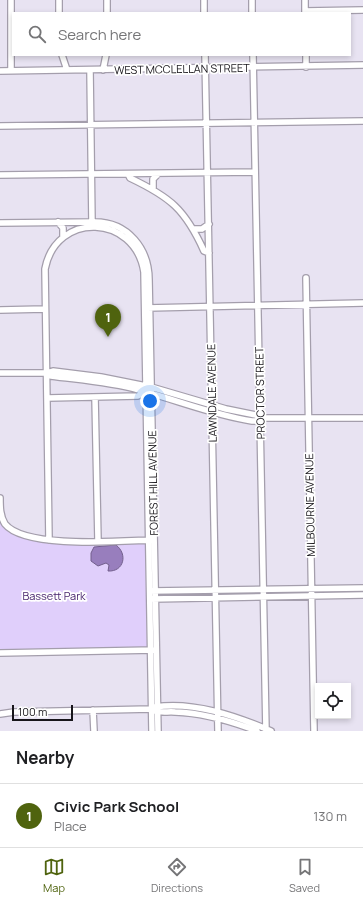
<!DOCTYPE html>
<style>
:root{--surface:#fff;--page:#f6f6f6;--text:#202124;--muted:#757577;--line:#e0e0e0;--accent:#4f630e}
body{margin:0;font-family:Manrope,sans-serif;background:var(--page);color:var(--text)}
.controls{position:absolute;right:12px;bottom:12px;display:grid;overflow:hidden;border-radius:0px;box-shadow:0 2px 6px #0003}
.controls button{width:36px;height:36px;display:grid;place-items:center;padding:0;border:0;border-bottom:1px solid var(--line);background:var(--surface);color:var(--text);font:20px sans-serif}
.scale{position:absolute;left:12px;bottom:10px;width:61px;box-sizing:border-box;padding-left:4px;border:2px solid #18161b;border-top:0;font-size:11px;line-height:14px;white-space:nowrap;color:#18161b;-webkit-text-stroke:3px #fff;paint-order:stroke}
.you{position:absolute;left:150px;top:401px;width:14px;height:14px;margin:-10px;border:3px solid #fff;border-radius:50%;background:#1a73e8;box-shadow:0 0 0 6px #1a73e833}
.badge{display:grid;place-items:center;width:26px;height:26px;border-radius:50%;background:var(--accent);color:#fff;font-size:13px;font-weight:700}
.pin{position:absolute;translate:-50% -33px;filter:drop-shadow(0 1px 2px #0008)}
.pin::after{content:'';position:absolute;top:21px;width:14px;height:12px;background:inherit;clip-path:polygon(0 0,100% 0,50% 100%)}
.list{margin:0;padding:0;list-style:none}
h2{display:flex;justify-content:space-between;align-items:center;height:52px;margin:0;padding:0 16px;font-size:17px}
h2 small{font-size:13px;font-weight:400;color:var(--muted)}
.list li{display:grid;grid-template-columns:26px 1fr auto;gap:12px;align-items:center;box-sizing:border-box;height:64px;padding:0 16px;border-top:1px solid var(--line)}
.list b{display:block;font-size:15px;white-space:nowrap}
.list p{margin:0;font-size:13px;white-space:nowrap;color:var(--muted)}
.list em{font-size:13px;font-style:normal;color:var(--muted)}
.icon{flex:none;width:22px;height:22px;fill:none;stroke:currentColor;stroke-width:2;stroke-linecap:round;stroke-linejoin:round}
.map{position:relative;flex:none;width:363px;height:731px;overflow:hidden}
.search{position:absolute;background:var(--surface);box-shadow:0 2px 6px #0003;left:12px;right:12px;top:12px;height:44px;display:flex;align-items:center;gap:10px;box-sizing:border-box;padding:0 14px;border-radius:0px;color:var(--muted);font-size:15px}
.sheet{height:116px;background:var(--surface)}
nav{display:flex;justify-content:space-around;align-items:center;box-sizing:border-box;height:56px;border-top:1px solid var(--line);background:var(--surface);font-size:11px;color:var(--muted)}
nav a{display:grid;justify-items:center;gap:2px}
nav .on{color:var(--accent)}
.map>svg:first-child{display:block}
.green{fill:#e0cffb}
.water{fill:#987ebd;stroke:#725f8c}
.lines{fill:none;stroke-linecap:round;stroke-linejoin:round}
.minor-casing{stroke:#a49eac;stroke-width:8}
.minor{stroke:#fff;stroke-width:5.5}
.labels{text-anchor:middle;stroke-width:3.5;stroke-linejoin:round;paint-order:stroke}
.street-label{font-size:11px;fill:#18161b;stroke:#fff}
.park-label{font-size:11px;fill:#441f6a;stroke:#fff}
</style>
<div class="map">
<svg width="363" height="731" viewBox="0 0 363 731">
<rect width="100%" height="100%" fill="#e8e3f2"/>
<!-- green -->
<path class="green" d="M0,520L8,530L20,536L145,544L147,647L0,650Z"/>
<!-- water -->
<path class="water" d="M116,545C128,554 124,572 108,571L109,565L106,563L98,566L91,561V553L94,547Z"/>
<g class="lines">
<!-- minor casing -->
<g class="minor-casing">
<path id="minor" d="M11,0V71
M59,0V13
M107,0V13
M204,0V13
M252,0V13
M305,0V13
M305,11L363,10
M62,55L67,70
M205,55L218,731
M253,55L266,731
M306,55V67
M90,70L92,224
M103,70L106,55
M0,71L363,65
M0,126L363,121
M128,174L130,178C170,197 185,209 204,251L209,253
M0,175L255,172
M153,189V179L158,174
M58,222L63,228V237
M0,223L95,222C128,222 149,249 149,280L158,731
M194,229H202L209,224
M306,278L314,731
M147,308L363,303
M0,310L45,309
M0,373H47L53,371L101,377L151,387L226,409L256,415L260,418
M47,373L51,376C81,380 110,382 139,390C177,400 213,415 252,421H256L260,418H363
M95,397L98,541
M48,398L138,396L147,390
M0,498C0,507 0,516 5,524C25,549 121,541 152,540
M49,540L45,269C56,211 135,214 144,272L152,731
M151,591L363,588
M152,599L363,595
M0,653L154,650
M155,707C193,701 236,716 271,731
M93,710L94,731
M0,714L14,712L151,709C157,714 168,711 175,712C204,713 231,721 257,731"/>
</g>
<!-- minor -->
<use href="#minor" class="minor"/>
</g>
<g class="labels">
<!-- street labels -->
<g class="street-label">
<text transform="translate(182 69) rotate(-1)" y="4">WEST MCCLELLAN STREET</text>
<text transform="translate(212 393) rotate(-91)" y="4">LAWNDALE AVENUE</text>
<text transform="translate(260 393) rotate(-91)" y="4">PROCTOR STREET</text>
<text transform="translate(153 483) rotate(-91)" y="4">FOREST HILL AVENUE</text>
<text transform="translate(310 505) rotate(-91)" y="4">MILBOURNE AVENUE</text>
</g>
<!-- park labels -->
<g class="park-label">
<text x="54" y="600">Bassett Park</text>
</g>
</g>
</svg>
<div class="controls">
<button><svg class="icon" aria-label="locate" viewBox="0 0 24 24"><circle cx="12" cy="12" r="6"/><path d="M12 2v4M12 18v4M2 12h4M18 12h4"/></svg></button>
</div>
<div class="scale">100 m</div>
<div class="you"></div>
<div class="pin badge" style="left:108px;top:337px">1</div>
<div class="search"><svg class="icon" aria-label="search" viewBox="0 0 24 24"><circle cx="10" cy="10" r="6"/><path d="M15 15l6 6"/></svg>Search here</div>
</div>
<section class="sheet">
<h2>Nearby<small></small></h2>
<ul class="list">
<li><span class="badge">1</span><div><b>Civic Park School</b><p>Place</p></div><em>130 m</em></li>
</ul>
</section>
<nav>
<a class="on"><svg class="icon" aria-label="map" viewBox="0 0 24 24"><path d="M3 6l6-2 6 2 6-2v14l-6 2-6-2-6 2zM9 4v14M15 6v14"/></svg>Map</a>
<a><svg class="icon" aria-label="directions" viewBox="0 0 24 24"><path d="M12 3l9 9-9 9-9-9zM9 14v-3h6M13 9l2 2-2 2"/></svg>Directions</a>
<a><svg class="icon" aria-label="saved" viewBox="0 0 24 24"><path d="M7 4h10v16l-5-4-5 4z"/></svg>Saved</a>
</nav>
